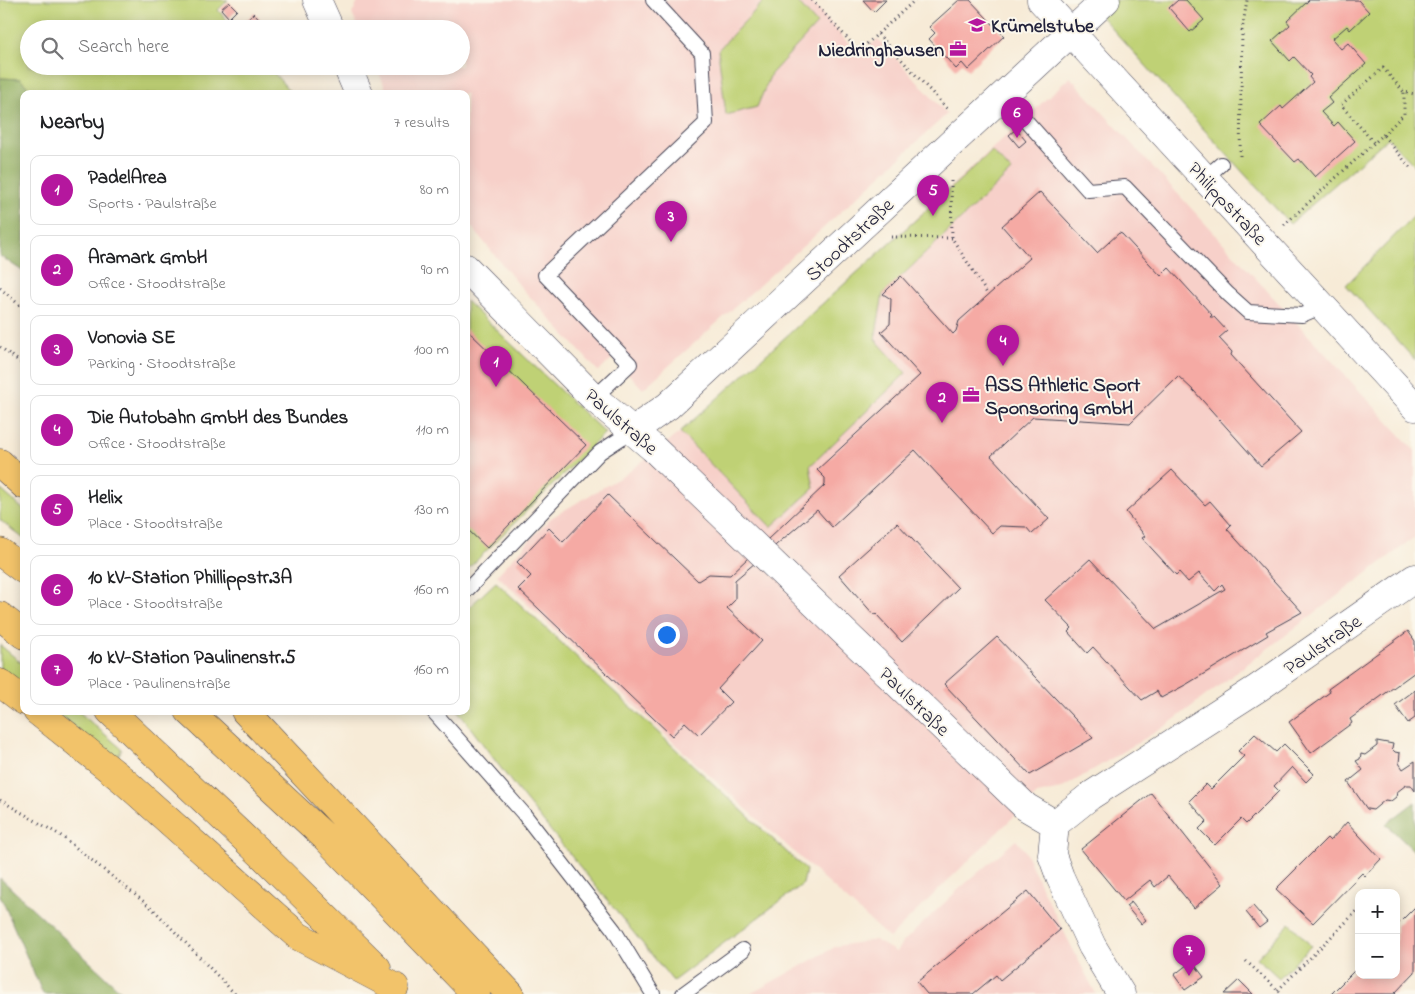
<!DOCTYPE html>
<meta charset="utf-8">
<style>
:root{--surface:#fff;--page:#f6f6f6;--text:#202124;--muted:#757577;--line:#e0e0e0;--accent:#b5179e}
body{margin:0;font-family:"Indie Flower",sans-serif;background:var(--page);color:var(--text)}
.controls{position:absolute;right:15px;bottom:15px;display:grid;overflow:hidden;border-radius:10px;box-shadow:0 2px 12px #0003}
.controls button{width:45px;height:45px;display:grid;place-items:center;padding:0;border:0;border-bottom:1px solid var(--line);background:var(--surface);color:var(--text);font:25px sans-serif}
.you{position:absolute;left:666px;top:634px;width:18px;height:18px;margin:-12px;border:4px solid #fff;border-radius:50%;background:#1a73e8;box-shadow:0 0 0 8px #1a73e833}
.badge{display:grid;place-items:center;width:32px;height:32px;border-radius:50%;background:var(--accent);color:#fff;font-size:16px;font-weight:700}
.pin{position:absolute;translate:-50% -41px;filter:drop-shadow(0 1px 2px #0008)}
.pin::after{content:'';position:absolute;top:26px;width:18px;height:15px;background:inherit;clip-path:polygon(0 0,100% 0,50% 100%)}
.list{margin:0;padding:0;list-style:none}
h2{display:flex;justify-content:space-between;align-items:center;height:65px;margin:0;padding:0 20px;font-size:21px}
h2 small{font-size:16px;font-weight:400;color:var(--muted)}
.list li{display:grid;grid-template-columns:32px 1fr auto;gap:15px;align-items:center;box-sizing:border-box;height:70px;margin:0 10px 10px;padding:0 10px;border:1px solid var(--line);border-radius:10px}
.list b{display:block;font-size:19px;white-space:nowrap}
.list p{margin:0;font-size:16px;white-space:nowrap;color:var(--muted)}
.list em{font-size:16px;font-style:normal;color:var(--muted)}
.icon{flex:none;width:28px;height:28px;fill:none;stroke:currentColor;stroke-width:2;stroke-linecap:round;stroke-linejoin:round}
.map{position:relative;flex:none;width:1415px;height:994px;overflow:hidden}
.search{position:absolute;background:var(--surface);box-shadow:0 2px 12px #0003;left:20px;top:20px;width:450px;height:55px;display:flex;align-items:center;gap:12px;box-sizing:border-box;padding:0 18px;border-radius:28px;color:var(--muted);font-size:19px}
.panel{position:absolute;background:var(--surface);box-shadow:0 2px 12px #0003;left:20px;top:90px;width:450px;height:625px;border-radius:10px}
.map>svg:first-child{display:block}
.built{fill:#f7d0c9}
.green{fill:#bfd174;stroke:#707a58}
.forest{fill:#97b366;stroke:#5c6a50}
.building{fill:#f5aaa4}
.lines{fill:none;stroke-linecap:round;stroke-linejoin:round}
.service-casing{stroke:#424052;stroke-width:16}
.minor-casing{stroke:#424052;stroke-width:29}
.motorway-casing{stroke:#424052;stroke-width:29}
.path{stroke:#424052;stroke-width:3;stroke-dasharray:1 4;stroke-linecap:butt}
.service{stroke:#fff;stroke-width:14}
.minor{stroke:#fff;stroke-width:28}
.motorway{stroke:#f2c36a;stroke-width:28}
.labels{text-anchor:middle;stroke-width:4;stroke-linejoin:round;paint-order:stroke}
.poi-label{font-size:20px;font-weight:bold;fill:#22223b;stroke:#fbf7ec;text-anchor:start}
.street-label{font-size:20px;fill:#22223b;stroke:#fbf7ec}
</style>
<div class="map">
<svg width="1415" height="994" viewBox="0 0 1415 994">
<rect width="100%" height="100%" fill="#fbf7ec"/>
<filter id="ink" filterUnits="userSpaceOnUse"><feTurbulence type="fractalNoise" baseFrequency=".02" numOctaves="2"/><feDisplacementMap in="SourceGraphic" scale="10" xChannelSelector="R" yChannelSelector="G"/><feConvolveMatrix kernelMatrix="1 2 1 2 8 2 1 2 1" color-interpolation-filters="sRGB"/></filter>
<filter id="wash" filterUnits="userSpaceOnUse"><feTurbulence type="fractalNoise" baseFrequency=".0096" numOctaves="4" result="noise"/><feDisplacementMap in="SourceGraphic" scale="20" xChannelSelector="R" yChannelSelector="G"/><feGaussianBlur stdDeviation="1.12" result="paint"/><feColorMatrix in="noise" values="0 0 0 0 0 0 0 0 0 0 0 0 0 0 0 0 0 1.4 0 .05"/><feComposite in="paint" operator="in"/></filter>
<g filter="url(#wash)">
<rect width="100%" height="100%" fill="#f7ebd7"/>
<!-- built -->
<path class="built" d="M359,0H809L859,55L878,39L947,114L820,231L643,389L613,358L598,371L520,286L466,220V94H388L376,66H461V29H359L352,14Z
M1070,77L1415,451V537L1167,725L1061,789L1037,794L889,938L676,745L497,575L551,518L626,474L700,417Z
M1016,840L1025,851L1043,891L1096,994H750L837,946L875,940L896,952L902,943L958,890Z"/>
<!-- green -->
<path class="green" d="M0,0H228L218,10L235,29H29V66H268L292,94H35L20,79L0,78Z
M762,0H796L817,24L771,74L757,107L726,115L718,50L763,2Z
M1086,0H1415V166L1388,138L1290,224Z
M992,151L1011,171L883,294L875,339L906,373L810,466L814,488L771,527L680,432Z
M1415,215V360L1346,285Z
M466,301L605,433L466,571Z
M0,489L24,510V539L0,520Z
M496,582L806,870L803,884L673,981L515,787L458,711H466V610Z
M0,645L24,665V687L0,668Z
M54,711H78L122,749L116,760Z
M1290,923L1311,946L1279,978L1257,958Z"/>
<!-- forest -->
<path class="forest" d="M0,78L20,79L35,94H24V272L0,256Z
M1415,802V852L1386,824Z
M0,878L124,994H43L0,895Z"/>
<g id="blocks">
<!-- building -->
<path class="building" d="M863,0H886L874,12Z
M959,0H970L1004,36L968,70L962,63L956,69L929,39L935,33L929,27Z
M1178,0H1186L1204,20L1190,32L1169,8Z
M1309,0H1358L1369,12L1350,30L1347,26L1332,39L1341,49L1348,43L1366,64L1328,98L1332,103L1321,112L1334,126L1338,122L1355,141L1315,177L1299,159L1295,162L1260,125L1281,106L1283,109L1313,82L1309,77L1311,75L1294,57L1290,61L1272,41L1290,25L1287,21Z
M229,2L237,10L229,18L221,9Z
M254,13L269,29L238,28Z
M1016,129L1026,141L1019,147L1009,135Z
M1040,192L1097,253L1119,233L1122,234L1161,276L1169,268L1212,315L1210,317H1214L1227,331L1219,338L1232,352L1231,355L1301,432L1261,466L1194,391L1178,376L1130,423L1033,417L991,456L1049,519L1032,534L1026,527L1000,526L992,533L915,450L832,527L817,510L735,580V600L727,608L762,641L718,689L731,702L699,735L685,722L672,736L518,589L531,576L517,562L549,528L563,542L608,495L698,581L709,574L730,575L825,485V478L817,470L920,375L881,332L890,324L891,299L883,294L901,276L953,334L956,331L959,321L1030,258L1002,226Z
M466,329L586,445L487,548L466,528Z
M1172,470L1205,505L1210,501L1231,525L1227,529L1302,612L1266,632L1268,635L1187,684L1161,698L1157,691L1142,700L1093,647L1087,653L1068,632L1072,628L1045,600L1090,559L1156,629L1225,589L1222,584L1215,591L1199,573L1188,582L1179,572L1176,575L1142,538L1145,536L1126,512Z
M897,523L958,588L902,642L876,614L874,615L839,575Z
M1408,631L1415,641V672L1350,719L1352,723L1311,753L1289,722L1330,692L1328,689Z
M997,637L1093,738L1030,775L944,684Z
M1415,690V718L1408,723L1395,705Z
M1255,734L1276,752L1284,744L1314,774L1306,782L1292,767L1274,786L1279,791L1246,824L1241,819L1215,845L1199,829L1207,821L1189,801L1206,784L1211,789L1244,756L1238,751Z
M1377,741L1393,744L1392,749L1395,752L1400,753L1399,763L1403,769L1415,761V791L1411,785H1406L1397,792L1396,797L1391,801L1385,800L1373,810L1367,809L1348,782L1363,770L1356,761L1360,759L1361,754L1365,755L1377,746Z
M1151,793L1223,884L1194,908L1168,876L1155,887L1150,880L1124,901L1081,849Z
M1347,822L1381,859L1365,876L1362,873L1313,923L1276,889L1327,838L1330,841Z
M1028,891L1060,930L1000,980L996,975L973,994H927L917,982Z
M1131,902L1146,920L1141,924L1126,906Z
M1253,906L1267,922L1259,928L1246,912Z
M1415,907V972L1395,993L1396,994H1331L1359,966V975H1396V926Z
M1192,961L1204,977L1185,990L1174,975Z
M1239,980L1253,994H1224Z"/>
</g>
</g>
<g filter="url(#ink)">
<use href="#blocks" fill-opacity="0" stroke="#424052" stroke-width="1"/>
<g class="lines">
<!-- service casing -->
<g class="service-casing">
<path id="service" d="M1003,95L1088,190L1125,187L1228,294L1248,312L1302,315L1323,306
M1205,178L1221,164
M594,398L630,364L545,275L706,123L702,53L653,0
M466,591L600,452L632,431
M433,711L523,813L614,930L653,994
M683,994L743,950"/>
</g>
<!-- minor casing -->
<g class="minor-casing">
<path id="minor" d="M317,0L330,29
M1041,0L1415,407
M347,66L359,94
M466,268L594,398L653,448L1026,807L1055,824L1090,796L1258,688L1415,578
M632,431L668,406L1106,0
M1055,824L1052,855L1060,877L1092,946L1121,994"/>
</g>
<!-- motorway casing -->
<g class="motorway-casing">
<path id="motorway" d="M0,463L24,485
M0,552L24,570
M0,616L24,635
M0,683L24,701
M37,711L123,780L298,936L395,987
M110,711L261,854L377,968
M189,711L325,837L476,994
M245,711L510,994"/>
</g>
<!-- path -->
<path class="path" d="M812,0L859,51L915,0
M878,34L949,111
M1383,135L1404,114V92
M1240,156L1242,31L1247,0
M1410,167L1383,135L1374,143L1341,105L1383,68L1404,92L1415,94
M951,181L952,238L988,295
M1284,225L1374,143
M891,237L952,238
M0,288L24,309
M0,347L24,365
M0,800L60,835L153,909L235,994
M1375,893L1378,889
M1246,961L1282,994
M1278,990L1359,909"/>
<!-- service -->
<use href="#service" class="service"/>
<!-- minor -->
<use href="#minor" class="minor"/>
<!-- motorway -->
<use href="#motorway" class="motorway"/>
</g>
</g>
<!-- icons -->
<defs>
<g id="school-bare" transform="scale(1.35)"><path d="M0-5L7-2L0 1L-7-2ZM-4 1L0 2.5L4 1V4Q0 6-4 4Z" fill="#b5179e" stroke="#fbf7ec" stroke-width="2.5" paint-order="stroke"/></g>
<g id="office-bare" transform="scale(1.35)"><path d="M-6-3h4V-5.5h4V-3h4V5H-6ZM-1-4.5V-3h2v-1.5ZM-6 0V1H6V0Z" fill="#b5179e" stroke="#fbf7ec" stroke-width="2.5" paint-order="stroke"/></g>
</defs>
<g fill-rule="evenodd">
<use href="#school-bare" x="977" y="25"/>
<use href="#office-bare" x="958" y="49"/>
<use href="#office-bare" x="971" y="395"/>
</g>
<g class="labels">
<!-- poi labels -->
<g class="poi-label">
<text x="991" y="32">Krümelstube</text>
<text x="944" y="56" text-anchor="end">Niedringhausen</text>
<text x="985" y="391">ASS Athletic Sport<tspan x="985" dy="23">Sponsoring GmbH</tspan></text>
</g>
<!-- street labels -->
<g class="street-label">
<text transform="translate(1228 203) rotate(47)" y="7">Philippstraße</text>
<text transform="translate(849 239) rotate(-43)" y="7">Stoodtstraße</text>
<text transform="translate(622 421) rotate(41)" y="7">Paulstraße</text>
<text transform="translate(1322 644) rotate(-35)" y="7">Paulstraße</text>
<text transform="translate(915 701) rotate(44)" y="7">Paulstraße</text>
</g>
</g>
</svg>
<div class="controls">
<button>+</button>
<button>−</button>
</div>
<div class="you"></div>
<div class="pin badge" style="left:496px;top:387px">1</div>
<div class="pin badge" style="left:942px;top:423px">2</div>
<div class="pin badge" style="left:671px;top:242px">3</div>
<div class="pin badge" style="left:1003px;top:366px">4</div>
<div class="pin badge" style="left:933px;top:216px">5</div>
<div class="pin badge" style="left:1017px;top:138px">6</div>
<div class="pin badge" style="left:1189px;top:976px">7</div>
<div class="search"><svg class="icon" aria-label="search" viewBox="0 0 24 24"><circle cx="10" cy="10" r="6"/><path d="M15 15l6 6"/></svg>Search here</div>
<section class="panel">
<h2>Nearby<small>7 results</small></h2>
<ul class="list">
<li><span class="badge">1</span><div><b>PadelArea</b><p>Sports · Paulstraße</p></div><em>80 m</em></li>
<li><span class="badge">2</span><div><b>Aramark GmbH</b><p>Office · Stoodtstraße</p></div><em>90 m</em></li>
<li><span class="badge">3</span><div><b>Vonovia SE</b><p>Parking · Stoodtstraße</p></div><em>100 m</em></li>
<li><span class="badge">4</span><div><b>Die Autobahn GmbH des Bundes</b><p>Office · Stoodtstraße</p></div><em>110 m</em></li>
<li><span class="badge">5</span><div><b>Helix</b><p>Place · Stoodtstraße</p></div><em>130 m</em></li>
<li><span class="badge">6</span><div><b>10 kV-Station Phillippstr.3A</b><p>Place · Stoodtstraße</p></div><em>160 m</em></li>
<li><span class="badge">7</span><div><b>10 kV-Station Paulinenstr.5</b><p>Place · Paulinenstraße</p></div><em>160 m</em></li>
</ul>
</section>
</div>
